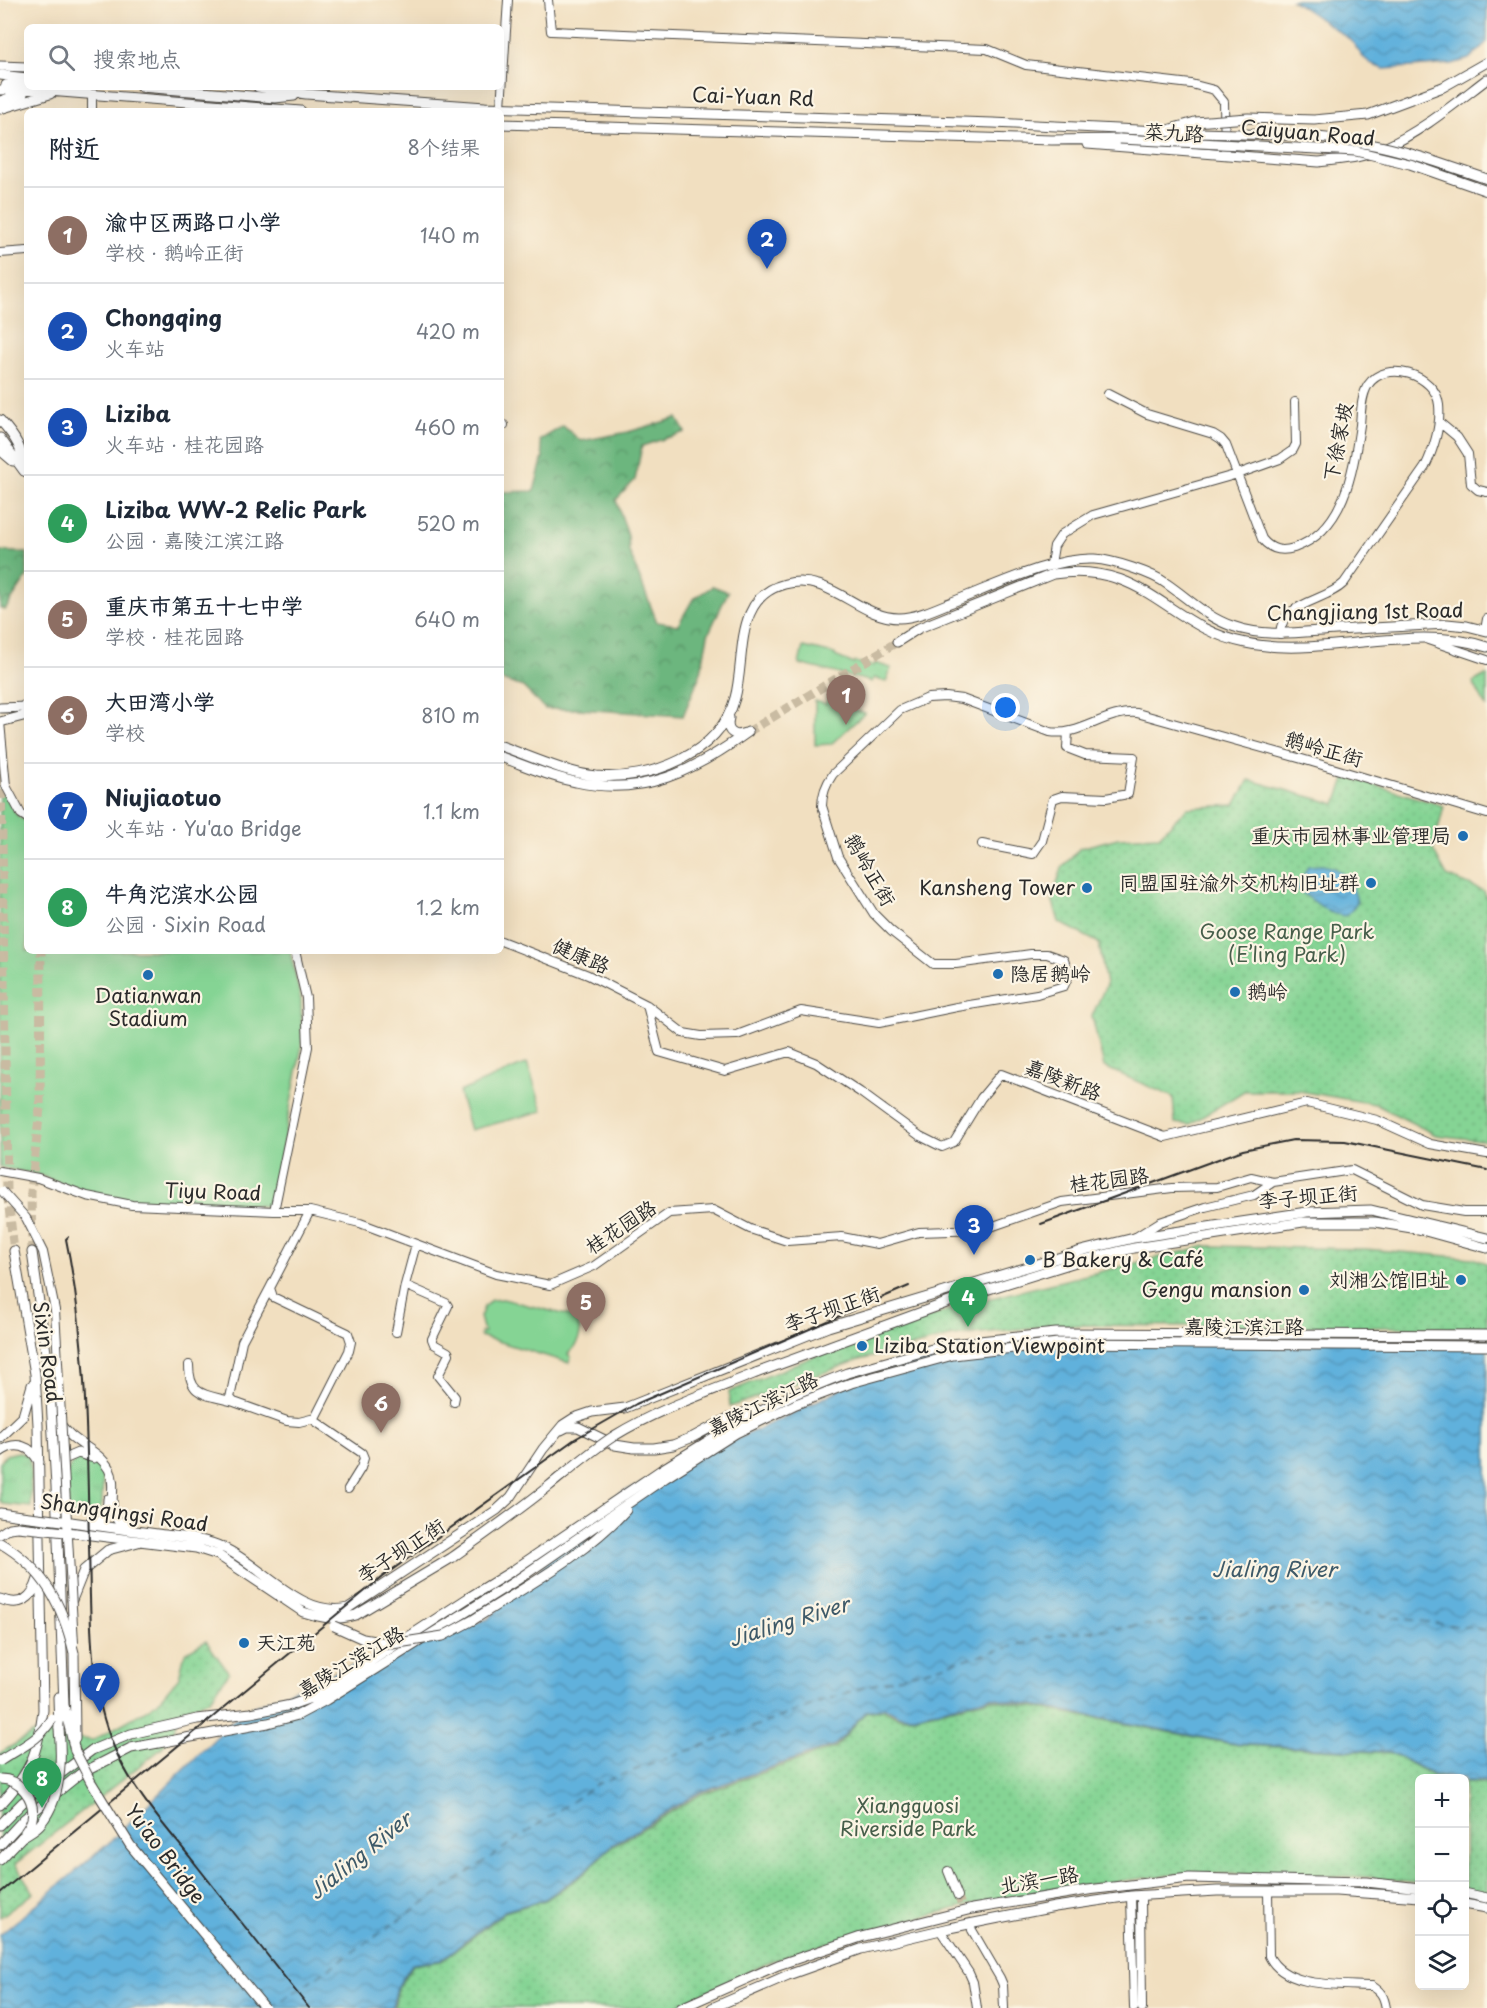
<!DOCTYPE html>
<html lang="zh">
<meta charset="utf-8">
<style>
:root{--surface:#fff;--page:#f6f6f7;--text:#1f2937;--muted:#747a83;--line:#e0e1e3;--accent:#1f6fb2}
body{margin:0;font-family:"Playpen Sans","LXGW WenKai TC",sans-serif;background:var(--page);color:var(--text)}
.controls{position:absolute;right:18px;bottom:18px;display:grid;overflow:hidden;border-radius:9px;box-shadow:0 6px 24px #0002}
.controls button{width:54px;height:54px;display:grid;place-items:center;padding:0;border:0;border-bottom:2px solid var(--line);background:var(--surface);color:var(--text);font:30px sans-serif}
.you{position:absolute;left:1006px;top:708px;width:21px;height:21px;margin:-15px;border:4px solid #fff;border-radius:50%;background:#1a73e8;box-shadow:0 0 0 9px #1a73e833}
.badge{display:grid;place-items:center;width:39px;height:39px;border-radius:50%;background:var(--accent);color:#fff;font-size:20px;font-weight:700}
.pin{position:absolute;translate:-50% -50px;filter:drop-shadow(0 2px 3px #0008)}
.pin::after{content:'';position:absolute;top:32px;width:21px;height:18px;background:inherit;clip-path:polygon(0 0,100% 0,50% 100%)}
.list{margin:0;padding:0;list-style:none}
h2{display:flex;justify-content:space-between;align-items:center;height:78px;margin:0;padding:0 24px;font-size:26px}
h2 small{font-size:20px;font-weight:400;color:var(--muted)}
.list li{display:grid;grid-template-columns:39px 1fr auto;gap:18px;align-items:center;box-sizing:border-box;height:96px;padding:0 24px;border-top:2px solid var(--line)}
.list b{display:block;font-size:22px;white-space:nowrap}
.list p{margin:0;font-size:20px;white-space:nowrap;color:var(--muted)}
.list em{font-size:20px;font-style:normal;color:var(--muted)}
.icon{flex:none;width:33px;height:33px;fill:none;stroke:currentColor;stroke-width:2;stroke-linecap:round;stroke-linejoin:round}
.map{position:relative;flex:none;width:1487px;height:2008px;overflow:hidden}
.search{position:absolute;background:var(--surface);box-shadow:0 6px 24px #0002;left:24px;top:24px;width:480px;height:66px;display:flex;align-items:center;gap:15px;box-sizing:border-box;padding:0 21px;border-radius:9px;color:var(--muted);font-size:22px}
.panel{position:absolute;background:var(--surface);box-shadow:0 6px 24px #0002;left:24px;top:108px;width:480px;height:846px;border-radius:9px}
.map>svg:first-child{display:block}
.grass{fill:url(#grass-tufts);stroke:#588060;stroke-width:1.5}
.forest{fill:url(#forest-crowns);stroke:#4c7054;stroke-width:1.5}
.park{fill:url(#park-dots);stroke:#588060;stroke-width:1.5}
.pitch{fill:#85d494;stroke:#588060;stroke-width:1.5}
.water{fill:url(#water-waves);stroke:#466e84;stroke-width:1.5}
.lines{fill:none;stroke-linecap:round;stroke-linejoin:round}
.ferry{stroke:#3e5a69;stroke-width:1.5;stroke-dasharray:8 6;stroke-linecap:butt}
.minor-tunnel{stroke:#c9bba2;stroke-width:8;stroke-dasharray:8 4;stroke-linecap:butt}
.major-tunnel{stroke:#c9bba2;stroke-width:9;stroke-dasharray:9 4.5;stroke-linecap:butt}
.minor-casing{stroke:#494641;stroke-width:10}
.major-casing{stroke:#494641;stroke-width:11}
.minor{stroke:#fff;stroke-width:8}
.major{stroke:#fff;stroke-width:9}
.rail{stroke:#2b2b2b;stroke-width:2}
.minor-bridge-casing{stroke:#494641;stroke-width:10;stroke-linecap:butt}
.major-bridge-casing{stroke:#494641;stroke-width:11;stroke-linecap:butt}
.minor-bridge{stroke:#fff;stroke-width:8}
.major-bridge{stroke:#fff;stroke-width:9}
.poi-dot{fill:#1f6fb2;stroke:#fcf5e5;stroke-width:2}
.labels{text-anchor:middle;stroke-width:4.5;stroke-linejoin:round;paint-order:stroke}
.street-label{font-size:20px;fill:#2b2b2b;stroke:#fcf5e5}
.poi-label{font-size:20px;fill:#2b2b2b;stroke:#fcf5e5;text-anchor:end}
.park-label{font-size:20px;fill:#465e4a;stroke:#fcf5e5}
.water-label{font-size:21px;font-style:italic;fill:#3e5a69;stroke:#fcf5e5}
</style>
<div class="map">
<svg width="1487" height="2008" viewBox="0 0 1487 2008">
<defs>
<pattern id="grass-tufts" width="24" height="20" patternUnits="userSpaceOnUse" patternTransform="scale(1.5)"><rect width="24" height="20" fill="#85d494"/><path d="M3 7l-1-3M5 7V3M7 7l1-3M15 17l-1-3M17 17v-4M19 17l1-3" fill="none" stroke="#73b680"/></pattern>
<pattern id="forest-crowns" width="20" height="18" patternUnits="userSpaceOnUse" patternTransform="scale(1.5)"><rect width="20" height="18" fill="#6cb67e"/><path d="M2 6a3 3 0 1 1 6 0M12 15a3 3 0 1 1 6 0" fill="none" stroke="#599467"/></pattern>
<pattern id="park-dots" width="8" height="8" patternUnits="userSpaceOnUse" patternTransform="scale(1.5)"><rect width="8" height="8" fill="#85d494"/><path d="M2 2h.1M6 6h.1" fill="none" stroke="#73b680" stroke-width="1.8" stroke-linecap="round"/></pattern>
<pattern id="water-waves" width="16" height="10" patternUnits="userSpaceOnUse" patternTransform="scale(1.5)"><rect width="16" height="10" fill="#61b1dc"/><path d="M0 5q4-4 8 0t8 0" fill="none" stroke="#5090b3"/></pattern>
</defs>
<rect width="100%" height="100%" fill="#fcf5e5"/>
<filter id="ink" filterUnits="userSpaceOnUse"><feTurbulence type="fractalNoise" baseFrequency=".0167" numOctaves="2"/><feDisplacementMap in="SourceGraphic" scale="12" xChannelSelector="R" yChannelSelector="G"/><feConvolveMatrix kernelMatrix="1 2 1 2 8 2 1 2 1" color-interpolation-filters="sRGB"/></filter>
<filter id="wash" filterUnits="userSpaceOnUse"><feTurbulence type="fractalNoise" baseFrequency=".008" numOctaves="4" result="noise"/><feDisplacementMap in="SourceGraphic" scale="24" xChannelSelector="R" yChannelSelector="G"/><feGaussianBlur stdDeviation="1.35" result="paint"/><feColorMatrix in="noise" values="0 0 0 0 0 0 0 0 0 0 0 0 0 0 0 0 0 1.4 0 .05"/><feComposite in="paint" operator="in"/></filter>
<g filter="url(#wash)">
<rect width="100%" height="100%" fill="#f1dfc0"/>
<!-- grass -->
<path class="grass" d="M18,1452L28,1456L30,1463L31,1507L3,1504L0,1500V1463L6,1455Z
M81,1458L95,1462L103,1473L102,1504L99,1513L90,1518L75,1516L68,1510C68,1493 60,1463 81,1458Z"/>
<!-- forest -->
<path class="forest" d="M677,418L685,432L642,446L635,480L616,500L628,536L629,551L657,622L678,625L693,599L713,586L728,592L708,635L701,672L683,716L578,709H545L523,687L501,680V492L534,491L543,457L540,440L563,426L581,441L628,432Z
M0,551L27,553V577L5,610L0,608Z"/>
<!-- park -->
<path class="park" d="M1346,776L1444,806L1433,850L1447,876L1484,891L1487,898V1141L1436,1135L1375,1104L1299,1091H1244L1189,1125L1175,1123L1173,1097L1104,1067L1092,1016L1106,985L1099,943L1059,922L1052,898L1062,868L1080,848L1118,838L1159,836L1187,808L1235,805L1249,780L1336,804Z
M1206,1246L1365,1249L1472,1258L1487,1263V1328L1057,1325L953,1336L856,1361L730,1407L729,1392L829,1350L967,1304Z
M206,1641L229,1673L209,1700L184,1710L180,1713L173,1733L161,1749L15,1864L34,1893L0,1917V1753L34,1733L54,1731L82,1739L94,1740L143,1712L158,1702L179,1677L185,1653Z
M991,1699L1237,1745L1391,1753L1433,1776L1445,1778H1420L1419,1884L1368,1877L1188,1873L1087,1885L973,1904L860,1933L774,1960L672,2008H394L398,1988L413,1965L442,1961L505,1912L546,1900L584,1874L612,1847L701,1794L836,1747L866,1712L884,1709L897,1717H915Z
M1464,1782L1487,1784V1894L1465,1890Z"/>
<!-- pitch -->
<path class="pitch" d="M803,647L835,654V656L854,664L855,662L874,666L875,663L891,668L886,682L874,678L872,682L799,664Z
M1486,675L1487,676V708L1473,682Z
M828,695L854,702L853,710L865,713L831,744L815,745V701L826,704Z
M0,788L17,815L27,822V951H290L301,1000L302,1046L271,1206L133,1202L87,1193L39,1175L0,1167Z
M527,1063L543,1111L470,1130L459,1092Z
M503,1299L571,1316C586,1329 580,1342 568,1354L571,1357L569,1363L480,1336L481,1332H484L480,1317L484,1307L491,1300Z"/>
<!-- water -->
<path class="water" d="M1292,0H1487V42L1469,59L1452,64L1384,69L1373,65L1363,57L1351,40Z
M1322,865C1343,868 1353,881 1357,902L1351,911L1344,916L1329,912L1297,889L1308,866Z
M1303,1339H1487V1782L1465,1781L1464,1778L1433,1775L1391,1752L1237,1744L991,1697L914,1716L898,1715L885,1707L866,1711L835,1745L700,1792L612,1845L583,1873L545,1899L504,1911L441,1960L412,1964L397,1987L392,2008H0V1935L110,1842L243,1711L338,1671L488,1619L613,1497L795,1412L894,1362L1104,1341Z"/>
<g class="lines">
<!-- ferry -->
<path class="ferry" d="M271,2008L597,1784L857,1689L1054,1635L1317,1607L1487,1630"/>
</g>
</g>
<g filter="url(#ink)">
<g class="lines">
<!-- minor-tunnel -->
<path class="minor-tunnel" d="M958,1896L971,1928"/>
<!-- major-tunnel -->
<path class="major-tunnel" d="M748,732L897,642
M1,763L7,1190L14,1251
M32,1252L31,1192L40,1108L41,951"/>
<!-- minor casing -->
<g class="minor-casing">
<path id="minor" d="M548,0L551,31L987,49L1026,65L1191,84L1214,90L1224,102L1225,153
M92,94V111
M501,107L508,0
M0,253L27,251
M1108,394L1147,414L1213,434L1221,439L1226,445L1262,539C1271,550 1281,552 1294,548C1345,530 1353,471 1360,425C1361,413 1361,396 1368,385C1385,359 1436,374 1439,405C1441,426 1434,448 1425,467L1344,583C1325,602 1281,602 1280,634
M1439,422L1457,437L1468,454L1471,484L1478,490L1487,492
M501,425H504
M1051,564L1054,546L1062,534L1093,515L1238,474L1280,459L1293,450L1296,444L1295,402
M1485,630L1487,619
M1428,640L1487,660
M0,722L6,786L21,814L27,818
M982,844L1033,854L1042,841L1053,799L1062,796L1106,798L1128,794L1134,757L1085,755L1067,748L1068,732
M501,941L588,975L647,1005L683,1033L701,1036L737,1035L801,1011L879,1023L957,1007L1037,994L1064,986L1069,975L1064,960L1047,954H1031L956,964H933L891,931L874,914L838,857L822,806C822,794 826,784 833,774L900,710L928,698L946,697L962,699L1050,732C1080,737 1106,710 1137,713L1302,759L1487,814
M647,1005L659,1052L725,1071L789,1052L816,1063L860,1092L920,1136L942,1147L954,1142L981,1098L1001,1074L1165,1137L1307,1103L1377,1120L1430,1144L1487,1154
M0,1171L38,1178L87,1196L132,1205L274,1211L308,1047L306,998L295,951
M274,1211H310L360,1223L496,1274L550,1285L594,1266L669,1213L713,1210L750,1229L787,1241L842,1237L877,1244L919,1232L982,1230L1062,1202L1172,1188L1217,1187L1251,1177L1273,1182
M310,1211L270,1288L273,1297L348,1333L351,1342L349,1351L315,1418V1421L362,1453L364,1458L361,1468L348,1489
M1136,1237L1160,1222L1205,1207L1254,1195L1273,1182L1352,1170L1422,1205L1464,1212H1487
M405,1285L446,1303L448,1306L432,1339L434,1344L448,1352L449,1354L438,1376L455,1397L454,1402
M270,1288L242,1341L230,1398L234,1402L287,1421L299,1422L315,1418
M396,1332L405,1285L416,1244
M189,1365C189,1398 207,1394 234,1402
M948,1871L958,1896
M1268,1891L1269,1956C1285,1989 1341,1984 1372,1986C1382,1992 1384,1997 1386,2008
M1131,1896L1134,2008
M1141,1896L1142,2008
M940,1930L969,1973L973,1982L977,2008
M972,1930L1000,1978L1003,1985L1004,2008"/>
</g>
<!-- major casing -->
<g class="major-casing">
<path id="major" d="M0,66L27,67
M0,75L27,78
M6,85L27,81
M141,87L275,98L294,96
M258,87L306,94L485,107L993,123L1200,133
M0,90L24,89L61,92L301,111
M0,101L23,94
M0,109L50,94
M501,124L1052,140L1120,139
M1171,129L1195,122
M1087,144L1319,162C1340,159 1363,158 1382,149C1421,132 1454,104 1487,79
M0,420C17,439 21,447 26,472
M0,438L24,471
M0,450L13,461
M897,642L919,628L1053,574C1146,560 1168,628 1246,643C1323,659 1411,622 1487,647
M0,708L27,707
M729,718C727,726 728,733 738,735L745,733
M0,722L27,715
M501,746C532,757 563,772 596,776C650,781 720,754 735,698C746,658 733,597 785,584C830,572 858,618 899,618C915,618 932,610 947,604C988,589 1051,557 1094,559C1112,560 1153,573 1167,584C1189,599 1206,617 1232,626C1265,638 1301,632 1336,630C1373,628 1410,626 1447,624L1467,626L1487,631
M501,757C526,766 550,777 576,782C644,797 694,771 748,732
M32,1252L46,1352L51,1400L56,1486L64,1705L75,1751
M756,1373L960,1298L1079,1261L1134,1248L1303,1222H1375L1418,1229L1487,1248
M59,1422C71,1443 98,1449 109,1469C120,1490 100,1515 128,1527
M561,1430L567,1427H578L615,1445L634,1448H654L673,1445L693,1437L730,1417L756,1409
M0,1438L23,1416L32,1385
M0,1452C16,1440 31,1446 39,1462
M60,1466L64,1459L78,1453L94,1458
M0,1513L21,1516
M71,1522C100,1526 128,1530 157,1534C180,1537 203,1538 224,1548C263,1566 301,1619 348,1608L497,1510L511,1497L543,1449L563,1425L574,1418L592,1412L625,1408L828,1327L1081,1251L1134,1238L1307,1212L1371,1210L1487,1238
M90,1522C104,1522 108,1511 108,1499
M75,1533L196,1548L218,1555L303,1612C323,1618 336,1621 356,1615L453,1557
M0,1534L9,1528L18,1527
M0,1599C20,1607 32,1600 38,1579
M72,1600L84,1570L108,1550L138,1542
M473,1620C526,1586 584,1556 626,1510
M74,1653L75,1739
M58,1697L59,1729
M0,1805C30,1773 38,1754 43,1710L38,1425L35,1374L14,1251
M0,1825L23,1802L92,1750L131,1734L197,1719L251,1713L291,1705L319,1695L468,1598L512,1571L661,1470L734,1425L792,1395L847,1373L950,1344L1056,1333L1487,1335
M0,1845L24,1819L80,1774L131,1748L268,1723L298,1715L326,1700L517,1580L665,1478L736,1433L796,1404L851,1383L953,1355L1058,1343L1487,1346
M0,1860L22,1837
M1464,1893L1487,1898
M1464,1904L1487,1908
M681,2008L778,1965L861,1937L972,1909L1088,1890L1189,1878L1366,1882L1420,1888
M712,2008L788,1975L861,1949L949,1928L1055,1907L1131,1896L1217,1891H1336L1420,1897"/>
</g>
<!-- minor -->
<use href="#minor" class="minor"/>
<!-- major -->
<use href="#major" class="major"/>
<!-- rail -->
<path class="rail" d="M1041,1224L1243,1150L1293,1140L1345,1141L1487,1170
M68,1237L66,1239C87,1340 87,1443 89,1546C91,1613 87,1684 114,1747C133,1792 167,1828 197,1866C234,1913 272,1961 309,2008
M0,1893L382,1577L575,1439L636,1404L909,1286"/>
<!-- minor-bridge casing -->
<g class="minor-bridge-casing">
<path id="minor-bridge" d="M2,1191L26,1218L43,1252L55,1310L74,1643"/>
</g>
<!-- major-bridge casing -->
<g class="major-bridge-casing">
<path id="major-bridge" d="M1195,122L1248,118L1314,120L1368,115L1443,87L1487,62
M1200,133C1256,135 1313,133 1369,144C1409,151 1448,166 1487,179
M1120,139L1356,151L1410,164L1487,191
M21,1516L71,1522
M18,1527L75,1533
M0,1543C44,1568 63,1606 74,1653
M453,1557C485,1534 518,1511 549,1486C570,1469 591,1451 614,1436C658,1409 709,1392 756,1373
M334,1626L363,1639L392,1644L443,1636L473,1620
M75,1751L91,1782L130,1845L265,2008
M0,1761C21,1747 39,1741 52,1719
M0,1779C20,1779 36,1799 32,1819C31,1824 27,1829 25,1832
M22,1837C28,1833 37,1829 41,1823C62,1798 62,1759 59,1729"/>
</g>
<!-- minor-bridge -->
<use href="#minor-bridge" class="minor-bridge"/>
<!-- major-bridge -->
<use href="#major-bridge" class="major-bridge"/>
</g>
</g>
<!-- markers -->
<g class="poi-dot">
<circle cx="1463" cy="836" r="6"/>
<circle cx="1371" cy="883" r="6"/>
<circle cx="1087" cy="888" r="6"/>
<circle cx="998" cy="974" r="6"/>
<circle cx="148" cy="975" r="6"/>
<circle cx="1235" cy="992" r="6"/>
<circle cx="1030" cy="1260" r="6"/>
<circle cx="1461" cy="1280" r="6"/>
<circle cx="1304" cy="1290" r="6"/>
<circle cx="862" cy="1346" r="6"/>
<circle cx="244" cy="1643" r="6"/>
</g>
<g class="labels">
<!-- street labels -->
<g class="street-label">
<text transform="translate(753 97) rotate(2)" y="7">Cai-Yuan Rd</text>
<text transform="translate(1174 133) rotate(3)" y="7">菜九路</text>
<text transform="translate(1308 133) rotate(5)" y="7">Caiyuan Road</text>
<text transform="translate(1338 442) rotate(-79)" y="7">下徐家坡</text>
<text transform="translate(1365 612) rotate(-1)" y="7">Changjiang 1st Road</text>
<text transform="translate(1324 749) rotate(16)" y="7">鹅岭正街</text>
<text transform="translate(870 870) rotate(60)" y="7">鹅岭正街</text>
<text transform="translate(581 956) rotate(23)" y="7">健康路</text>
<text transform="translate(1063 1080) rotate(21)" y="7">嘉陵新路</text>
<text transform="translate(1109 1180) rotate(-7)" y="7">桂花园路</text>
<text transform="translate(213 1192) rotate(2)" y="7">Tiyu Road</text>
<text transform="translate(1308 1197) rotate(-5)" y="7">李子坝正街</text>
<text transform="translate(621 1227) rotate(-33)" y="7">桂花园路</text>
<text transform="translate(832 1309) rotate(-19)" y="7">李子坝正街</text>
<text x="1244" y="1334">嘉陵江滨江路</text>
<text transform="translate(47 1352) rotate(82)" y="7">Sixin Road</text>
<text transform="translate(763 1404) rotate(-26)" y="7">嘉陵江滨江路</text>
<text transform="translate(124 1513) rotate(8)" y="7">Shangqingsi Road</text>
<text transform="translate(401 1551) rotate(-33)" y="7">李子坝正街</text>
<text transform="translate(351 1662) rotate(-31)" y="7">嘉陵江滨江路</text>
<text transform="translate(165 1854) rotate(53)" y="7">Yu'ao Bridge</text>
<text transform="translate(1039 1880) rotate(-9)" y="7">北滨一路</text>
</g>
<!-- poi labels -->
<g class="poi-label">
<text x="1451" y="843">重庆市园林事业管理局</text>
<text x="1359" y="890">同盟国驻渝外交机构旧址群</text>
<text x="1075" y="895">Kansheng Tower</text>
<text x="1010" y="981" text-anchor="start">隐居鹅岭</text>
<text x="1247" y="999" text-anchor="start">鹅岭</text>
<text x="148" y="1003" text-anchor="middle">Datianwan<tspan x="148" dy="23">Stadium</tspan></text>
<text x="1042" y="1267" text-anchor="start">B Bakery &amp; Café</text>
<text x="1449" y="1287">刘湘公馆旧址</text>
<text x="1292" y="1297">Gengu mansion</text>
<text x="874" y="1353" text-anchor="start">Liziba Station Viewpoint</text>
<text x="256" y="1650" text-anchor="start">天江苑</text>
</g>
<!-- park labels -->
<g class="park-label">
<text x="1287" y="939">Goose Range Park<tspan x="1287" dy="23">(E’ling Park)</tspan></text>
<text x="908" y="1813">Xiangguosi<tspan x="908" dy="23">Riverside Park</tspan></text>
</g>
<!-- water labels -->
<g class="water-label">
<text x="1274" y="1577">Jialing River</text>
<text transform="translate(789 1622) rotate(-17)" y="7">Jialing River</text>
<text transform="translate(360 1856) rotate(-39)" y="7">Jialing River</text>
</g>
</g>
</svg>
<div class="controls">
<button>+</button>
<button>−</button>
<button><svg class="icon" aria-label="locate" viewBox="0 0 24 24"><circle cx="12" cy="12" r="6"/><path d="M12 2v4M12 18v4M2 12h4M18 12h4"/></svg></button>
<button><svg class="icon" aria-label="layers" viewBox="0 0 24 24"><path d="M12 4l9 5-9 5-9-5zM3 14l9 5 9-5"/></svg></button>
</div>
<div class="you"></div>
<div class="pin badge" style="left:846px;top:725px;background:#8d6e63">1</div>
<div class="pin badge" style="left:767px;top:269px;background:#1a4fb4">2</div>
<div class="pin badge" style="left:974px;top:1255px;background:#1a4fb4">3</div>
<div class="pin badge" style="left:968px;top:1327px;background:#2e9e5b">4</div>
<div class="pin badge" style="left:586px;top:1332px;background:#8d6e63">5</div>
<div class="pin badge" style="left:381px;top:1433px;background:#8d6e63">6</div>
<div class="pin badge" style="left:100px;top:1713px;background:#1a4fb4">7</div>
<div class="pin badge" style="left:42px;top:1808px;background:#2e9e5b">8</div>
<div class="search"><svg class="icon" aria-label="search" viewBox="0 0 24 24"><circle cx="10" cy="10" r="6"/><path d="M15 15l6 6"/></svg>搜索地点</div>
<section class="panel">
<h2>附近<small>8个结果</small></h2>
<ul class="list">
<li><span class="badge" style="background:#8d6e63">1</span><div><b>渝中区两路口小学</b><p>学校 · 鹅岭正街</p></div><em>140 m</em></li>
<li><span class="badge" style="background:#1a4fb4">2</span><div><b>Chongqing</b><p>火车站</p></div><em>420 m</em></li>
<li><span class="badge" style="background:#1a4fb4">3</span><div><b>Liziba</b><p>火车站 · 桂花园路</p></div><em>460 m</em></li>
<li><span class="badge" style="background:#2e9e5b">4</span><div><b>Liziba WW-2 Relic Park</b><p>公园 · 嘉陵江滨江路</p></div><em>520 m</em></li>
<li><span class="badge" style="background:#8d6e63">5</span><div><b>重庆市第五十七中学</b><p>学校 · 桂花园路</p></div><em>640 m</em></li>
<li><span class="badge" style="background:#8d6e63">6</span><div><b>大田湾小学</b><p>学校</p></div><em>810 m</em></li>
<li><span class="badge" style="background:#1a4fb4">7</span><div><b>Niujiaotuo</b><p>火车站 · Yu'ao Bridge</p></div><em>1.1 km</em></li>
<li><span class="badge" style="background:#2e9e5b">8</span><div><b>牛角沱滨水公园</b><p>公园 · Sixin Road</p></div><em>1.2 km</em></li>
</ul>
</section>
</div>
